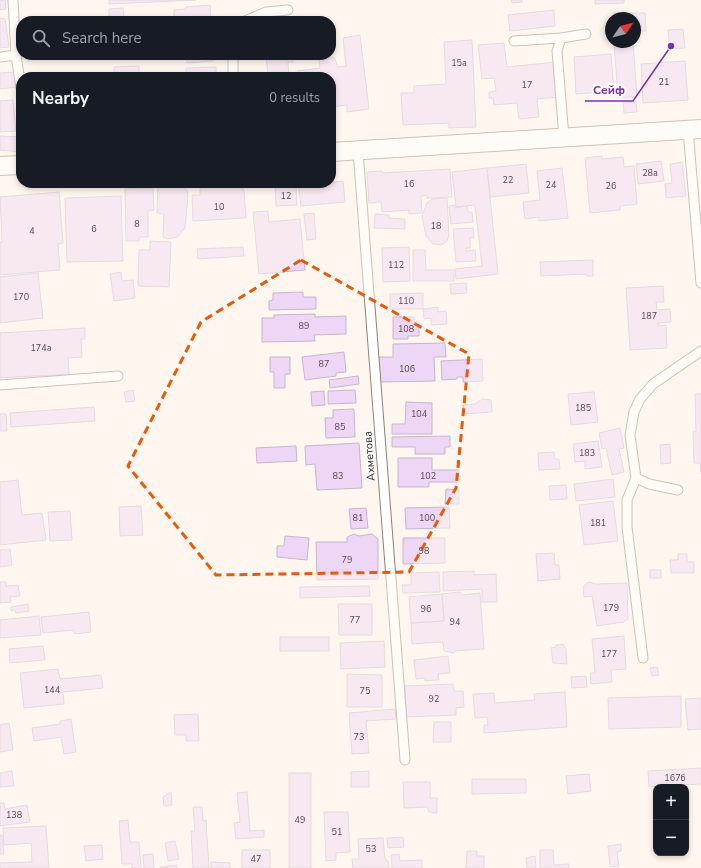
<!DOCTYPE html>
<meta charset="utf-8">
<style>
:root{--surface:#171b24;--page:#20242c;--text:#f1f3f6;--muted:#9ea1a6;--line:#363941}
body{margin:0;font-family:"Nunito Sans",sans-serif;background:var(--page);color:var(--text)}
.controls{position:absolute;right:12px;bottom:12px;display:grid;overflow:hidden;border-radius:8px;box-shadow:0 2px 6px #0003}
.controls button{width:36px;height:36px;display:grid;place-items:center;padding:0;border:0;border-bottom:1px solid var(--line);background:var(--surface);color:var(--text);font:20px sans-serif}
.compass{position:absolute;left:605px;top:12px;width:36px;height:36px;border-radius:50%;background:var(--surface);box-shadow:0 2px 6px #0003;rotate:55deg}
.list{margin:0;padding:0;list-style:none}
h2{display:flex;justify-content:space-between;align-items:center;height:52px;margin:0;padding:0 16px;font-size:17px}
h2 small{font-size:13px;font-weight:400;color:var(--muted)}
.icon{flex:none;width:22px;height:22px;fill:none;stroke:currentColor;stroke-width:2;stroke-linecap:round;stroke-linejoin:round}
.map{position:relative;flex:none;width:701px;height:868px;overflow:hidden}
.search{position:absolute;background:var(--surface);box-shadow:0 2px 6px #0003;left:16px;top:16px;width:320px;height:44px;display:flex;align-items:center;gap:10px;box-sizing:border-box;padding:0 14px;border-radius:16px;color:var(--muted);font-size:15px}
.panel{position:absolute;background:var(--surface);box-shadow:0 2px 6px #0003;left:16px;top:72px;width:320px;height:116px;border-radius:16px}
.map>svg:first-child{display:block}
.building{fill:#edd6f6;stroke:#c6b7cc}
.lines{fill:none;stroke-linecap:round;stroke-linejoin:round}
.lane-casing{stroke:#938170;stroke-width:11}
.street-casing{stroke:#938170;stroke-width:20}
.lane{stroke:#fff;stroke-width:9}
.street{stroke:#fff;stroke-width:18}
.marked{fill:none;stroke:#e8590c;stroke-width:3;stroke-dasharray:8 5;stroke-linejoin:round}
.labels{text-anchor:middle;stroke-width:4;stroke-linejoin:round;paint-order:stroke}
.number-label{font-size:9px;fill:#564a4d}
.street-label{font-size:11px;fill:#231c15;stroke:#fff}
.leader{fill:none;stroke:#7b2cbf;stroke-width:1.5}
.callout-dot{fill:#7b2cbf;stroke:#fff;stroke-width:1.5}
.callout-label{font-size:12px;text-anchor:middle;font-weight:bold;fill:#7b2cbf;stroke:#fff;stroke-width:4;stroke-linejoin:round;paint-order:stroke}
</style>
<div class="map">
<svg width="701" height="868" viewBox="0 0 701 868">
<rect width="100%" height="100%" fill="#fff7ef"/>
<!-- building -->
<path class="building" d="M0,0H5L6,9L0,10Z
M109,0H196L109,4Z
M511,0H522V2L512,3Z
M595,0H624V3L595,4Z
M210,5L211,21H174V10L186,9V7Z
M123,8L124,21H109V9Z
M554,10L555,26L510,31L508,15Z
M614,13H645L646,31H635V18H614Z
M0,18L5,19L9,47L0,48Z
M683,29L685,48L670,49L668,30Z
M360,35L369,109L347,112V105L331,107V77H298L297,71L320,68L319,59L334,57L338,67L346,66L343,38Z
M472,40L476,127L449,128V123L403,125L401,93H414V86L446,84L444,42Z
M614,42H633L637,97L618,98Z
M504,43L507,67L556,62L559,97L537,99L539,117L519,119L517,103L494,105L493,98H489V92L496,91L494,78L482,79L478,45Z
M611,54L614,91L576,94L574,57Z
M187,55H212L213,61L187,63Z
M266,55H293V62H288L289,77H268Z
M685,61L688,100L643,103L641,64Z
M139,66V77H114V67Z
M216,67V77H178V75H186V68Z
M16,72L17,87L0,89V73Z
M13,100L16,131L0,132V101Z
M636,102L637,112L624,113L623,103Z
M0,136L21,137V152L0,150Z
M602,156V159L623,157L624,167L634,166L637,204L620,206V210L590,213L585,158Z
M661,161L664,181L638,184L636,164Z
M682,162L686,196L666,198L665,184L672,183L670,164Z
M526,164L529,193L490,197L487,168Z
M487,168L498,274L456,279L455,269L482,266L475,205L456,207L452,172Z
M562,168L568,218L539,221V217L525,219L523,202L540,200L537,171Z
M450,169L452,197L427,198V195L421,196L422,213L409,214V210L382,212L381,202L369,203L367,172L382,171L383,173Z
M343,181L345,202L301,206L298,183L318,184Z
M158,185L183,186L187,190L188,196L185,228L177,237L168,239L163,237L164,214L157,213Z
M241,185L244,191L246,218L193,221L192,195H200V187Z
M296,186L297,205L276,206L275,187Z
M153,188L154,210L148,211V237H139V241H126L125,189Z
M59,192L63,243L58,244L60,270L0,275V242H2L0,197Z
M121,196L123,261L67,262L65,198Z
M447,198L449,235L447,241L441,245L433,244L426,236L422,216L427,203L432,199Z
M455,205V208L467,206L468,212H472L473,222L451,224L449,206Z
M268,211L269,222L300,219L305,270L259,274L253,212Z
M314,213L316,239L307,240L304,214Z
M375,214L389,215V218L405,219V229L374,228Z
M473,228L474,238H470V248H466V251L475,250L476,261L456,262L453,229Z
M150,241L171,242L169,287L138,286L139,250H150Z
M243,247L244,256L198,259L197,249Z
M409,247L410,281L383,282L382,248Z
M413,250H425L426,270H454V281H413Z
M593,260V276H587L586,274L541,276L540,262Z
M121,272L122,281L133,280L135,298L114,301L110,274Z
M38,273L43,318L0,323V277Z
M466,283L467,293L451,294L450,284Z
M663,286L664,302H656L657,310L670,309L671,322L658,323V326L666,325L667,348L630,350L626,288Z
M303,292V297H316V309L269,310V301L273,300V293Z
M423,293V309H390V294Z
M438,307V312L446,311L447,324L431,325V318L424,319L423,309Z
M315,314V317L346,316V334L314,335L315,341L262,342V318H274V315Z
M393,317H414V322H419V336H408V339H393Z
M85,328V339H81L82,357L68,358L69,374L0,378V333Z
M445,343L446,357H434L435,381L380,382L379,357H393V344Z
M344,352L346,372L336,373V376L305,380L302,357Z
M270,357H290V374H285V388H274V372H270Z
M482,359L483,381L463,382V377H457V379L442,380L441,361Z
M358,376L359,384L330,388L329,380Z
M133,390L135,401L126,402L124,392Z
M355,390L356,403L328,404V391Z
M324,391L325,405L312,406L311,392Z
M594,392L598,422L571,425L568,394Z
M695,394H701V474L700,463H694L693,432L696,431Z
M482,399L491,400L492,412L464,414L463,405L475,404Z
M406,402L432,403V434H392V424H405Z
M94,407L95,421L11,427L10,413Z
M354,409L355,437L326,438L325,418H333V410Z
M0,414H6L7,431H0Z
M620,428L624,448L619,449L624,472L612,475L606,448L602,449L599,433Z
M450,436V447H445V454H415V447H392V437Z
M598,441L602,467L585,469V461L575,462L573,444Z
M359,443L362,488L317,490L315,464L306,465L305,446Z
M670,444L671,463L661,464L660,445Z
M296,446L297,461L257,463L256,448Z
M554,452L555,459H559L560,469L539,470L538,453Z
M398,458H432V470H459V482H429V487H398Z
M613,479L615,497L576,501L574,484Z
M18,480L22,515L42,513L46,540L0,545V482Z
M566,485L567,499L550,500L549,486Z
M446,489L459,490V504H445Z
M613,501L618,541L584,545L579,505Z
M141,506L143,535L120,536L119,507Z
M449,507L450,528L406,529L405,508Z
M366,508L368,528L351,529L349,509Z
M70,511L72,540L50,541L48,512Z
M354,534L359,536L372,534L378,539V579L317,580L316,542H347V537Z
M285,536L309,538L307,560L277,557V546H284Z
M403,538H445V563L403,564Z
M10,549L12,565L0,567V550Z
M554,553L555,565H559L560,579L538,581L536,554Z
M678,554H687V562H694V573H671L670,560H678Z
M650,570H661V578H650Z
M474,571V575L496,574L497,602H482V589L443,591V572Z
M439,572L440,592L403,593L402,585H411V573Z
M0,582H6V586L18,585L20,596L10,597L11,602L0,603Z
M588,582L596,584L627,583L628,619L623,622L597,626L592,596L584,597L583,587Z
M369,586L370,596L300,598V587Z
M460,592L462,595L480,593L484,649L455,651L454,653L444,651L443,643L439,642L412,644L411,623L444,621L442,594Z
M442,594L444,621L411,623L409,597Z
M28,604L29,611L16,613L15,610L11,611V607Z
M338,604H372V635H339Z
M89,612L91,632L75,634L73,630L43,633L41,617Z
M39,616L41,635L0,638V620Z
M624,636L626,669L611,670L612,682L591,684L590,673H595L592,639Z
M280,637H329V651H280Z
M384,641L385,667L341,669L340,643Z
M563,644L566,649L567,664L553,663L551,648L556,647V645Z
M43,646L45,660L10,663L9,649Z
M448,656L450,673L438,674L439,680L425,681V678L416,679L414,660Z
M657,667L659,675L652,676L650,668Z
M58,669L60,679L101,675L103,688L63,692L64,704L24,708L20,673Z
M347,674L382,675V707H347Z
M586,676L587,687L572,688L571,677Z
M453,684L454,691H463L464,707L456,708V715L406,717L405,686Z
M565,692L567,727L484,733V725H488L487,717L475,718L473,694L494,693L495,703L535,700L534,694Z
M681,696V727L609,729L608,698Z
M701,698V729L688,730L685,699Z
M395,709L396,719L366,721L369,753L352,754L349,713Z
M198,714L199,741H186V735H175L174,715Z
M71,719L76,752L64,754L61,737L34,741L32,728L60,724V721Z
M434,722H451V742H433Z
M9,723L13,750L0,752V725Z
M701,768V784L649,787L648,771Z
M12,771L14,786L0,787V773Z
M369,771V787H351V772Z
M289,773H311V868H289Z
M589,774L591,791L568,794L566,776Z
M472,779H526V793L472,794Z
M403,782H430V798H437V813L429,812L427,807L404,808Z
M171,792L172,805L164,806L163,797Z
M247,792L250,831L264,830V837L236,839L234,823L240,822L237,793Z
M0,803H4L5,809L27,805L30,822L0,826Z
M193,807H202L203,821L206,820L209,868H193L191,831H195Z
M324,812H348L350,852L336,853V860L326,861Z
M128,820L130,842H139L141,868H132V864H122L119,821Z
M46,826L49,868H0V863L32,862L31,843L4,845L3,828Z
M0,835H2L4,854H0Z
M403,837L404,847L388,848L387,838Z
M383,838L385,859L388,861L389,868H353L352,859H359L358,839Z
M175,841L179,859L168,861L165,843Z
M621,844V851L617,852L619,866L610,867L608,846Z
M102,845L103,859L86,861L84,846Z
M242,850H270V868H242Z
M540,850H553L554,865L569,864V868H540Z
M467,851H477V856H484V868H466Z
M153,854L154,868H144L143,855Z
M399,854L400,861L422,860V868H392L391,855Z
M535,856L536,868H527L526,858Z
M211,862L230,863V868H211Z
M177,865V868H160V867Z"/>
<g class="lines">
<!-- lane casing -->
<g class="lane-casing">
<path id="lane" d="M13,0L16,55
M245,21L266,12L288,10
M561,38L557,51L564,138
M514,41L561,38L586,34
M0,57L16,55L21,88
M233,77V55
M688,130L701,283
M358,151L405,760
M0,385L118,376
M636,478L649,484L678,490
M643,658L627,527V500L636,478L630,435L634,412L640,399L653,384L701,351"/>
</g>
<!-- street casing -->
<g class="street-casing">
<path id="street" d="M331,152L701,129
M0,166L21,165"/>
</g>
<!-- lane -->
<use href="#lane" class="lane"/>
<!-- street -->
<use href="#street" class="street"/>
</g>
<!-- marked area -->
<path d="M0 0H701V868H0ZM301,260L469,354L456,488L409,572L216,575L128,466L201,322Z" fill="#fff7ef" fill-opacity=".55" fill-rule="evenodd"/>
<path class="marked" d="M301,260L469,354L456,488L409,572L216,575L128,466L201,322Z"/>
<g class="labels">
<!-- number labels -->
<g class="number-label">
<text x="459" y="66">15а</text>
<text x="664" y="85">21</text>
<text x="527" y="88">17</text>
<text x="650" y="176">28а</text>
<text x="508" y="183">22</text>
<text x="409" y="187">16</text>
<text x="551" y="188">24</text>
<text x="611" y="189">26</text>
<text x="286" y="199">12</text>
<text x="219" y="210">10</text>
<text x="137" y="227">8</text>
<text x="436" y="229">18</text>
<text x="94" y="232">6</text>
<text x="32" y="234">4</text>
<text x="396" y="268">112</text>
<text x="21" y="300">170</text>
<text x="406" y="304">110</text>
<text x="649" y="319">187</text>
<text x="304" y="329">89</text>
<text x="406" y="332">108</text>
<text x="41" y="351">174а</text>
<text x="324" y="367">87</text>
<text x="407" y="372">106</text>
<text x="583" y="411">185</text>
<text x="419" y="417">104</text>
<text x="340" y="430">85</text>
<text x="587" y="456">183</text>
<text x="338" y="479">83</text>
<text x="428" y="479">102</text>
<text x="358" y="521">81</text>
<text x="427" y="521">100</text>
<text x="598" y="526">181</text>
<text x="424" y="554">98</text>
<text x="347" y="563">79</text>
<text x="611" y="611">179</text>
<text x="426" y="612">96</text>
<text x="355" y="623">77</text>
<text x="455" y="625">94</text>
<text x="609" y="657">177</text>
<text x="52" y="693">144</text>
<text x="365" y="694">75</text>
<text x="434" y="702">92</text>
<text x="359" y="740">73</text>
<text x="675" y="781">167б</text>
<text x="14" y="818">138</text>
<text x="300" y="823">49</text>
<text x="337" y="835">51</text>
<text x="371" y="852">53</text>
<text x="256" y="862">47</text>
</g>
<!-- street labels -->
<g class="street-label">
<text transform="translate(369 456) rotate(-94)" y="4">Ахметова</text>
</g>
</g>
<!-- callouts -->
<path class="leader" d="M671 46L633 101H585"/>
<circle class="callout-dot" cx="671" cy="46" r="4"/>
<g class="callout-label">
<text x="609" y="94">Сейф</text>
</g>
</svg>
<div class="controls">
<button>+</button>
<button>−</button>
</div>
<svg class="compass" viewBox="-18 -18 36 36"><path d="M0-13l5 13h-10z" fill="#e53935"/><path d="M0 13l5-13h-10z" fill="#9ea1a6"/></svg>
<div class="search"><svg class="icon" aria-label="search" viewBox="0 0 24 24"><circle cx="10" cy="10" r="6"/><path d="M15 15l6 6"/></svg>Search here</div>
<section class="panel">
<h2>Nearby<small>0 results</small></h2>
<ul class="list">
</ul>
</section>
</div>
